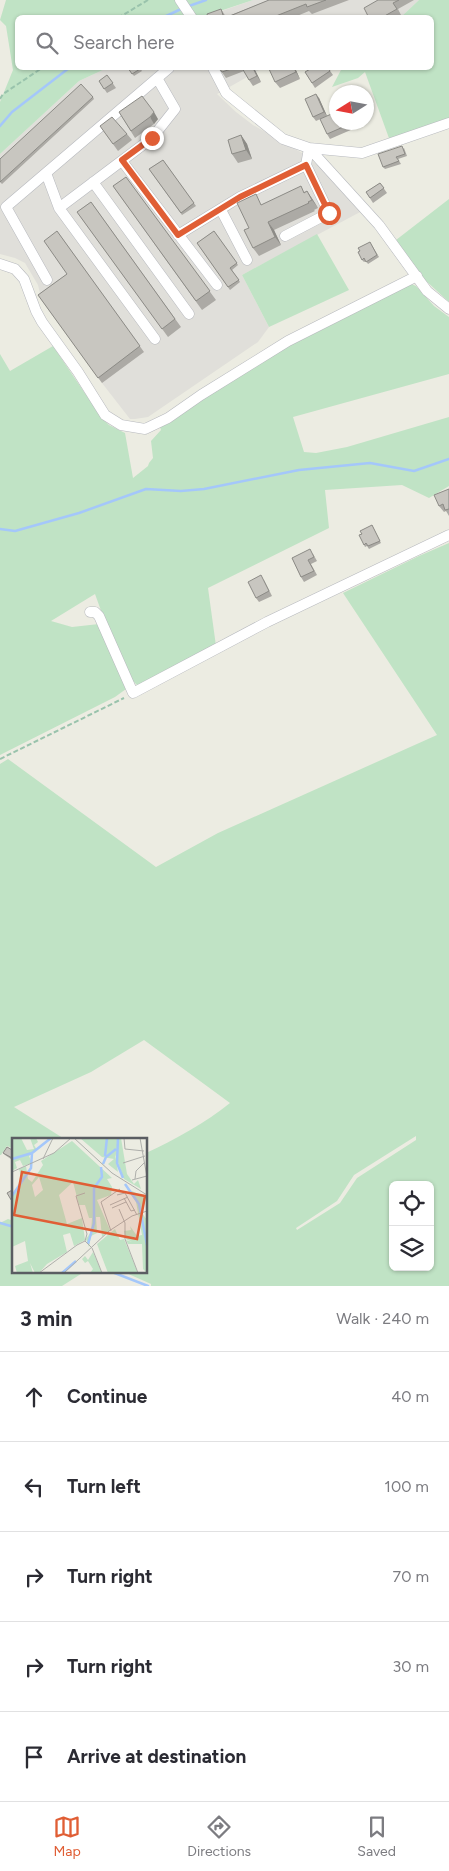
<!DOCTYPE html>
<meta charset="utf-8">
<style>
:root{--surface:#fff;--page:#f2f2f3;--text:#2b2b33;--muted:#7c7c81;--line:#e1e1e2;--accent:#e05e35}
body{margin:0;font-family:Figtree,sans-serif;background:var(--page);color:var(--text)}
.controls{position:absolute;right:15px;bottom:15px;display:grid;overflow:hidden;border-radius:8px;box-shadow:0 1px 4px #0004}
.controls button{width:45px;height:45px;display:grid;place-items:center;padding:0;border:0;border-bottom:1px solid var(--line);background:var(--surface);color:var(--text);font:25px sans-serif}
.compass{position:absolute;left:329px;top:85px;width:45px;height:45px;border-radius:50%;background:var(--surface);box-shadow:0 1px 4px #0004;rotate:259deg}
.stop{position:absolute;width:15px;height:15px;margin:-11px;border:4px solid #e05e35;border-radius:50%;background:#fff}
.stop.end{background:#e05e35;border-color:#fff;box-shadow:0 1px 5px #0008}
.list{margin:0;padding:0;list-style:none}
h2{display:flex;justify-content:space-between;align-items:center;height:65px;margin:0;padding:0 20px;font-size:21px}
h2 small{font-size:16px;font-weight:400;color:var(--muted)}
.list li{display:grid;grid-template-columns:32px 1fr auto;gap:15px;align-items:center;box-sizing:border-box;height:90px;padding:0 20px;border-top:1px solid var(--line)}
.list b{display:block;font-size:19px;white-space:nowrap}
.list em{font-size:16px;font-style:normal;color:var(--muted)}
.icon{flex:none;width:28px;height:28px;fill:none;stroke:currentColor;stroke-width:2;stroke-linecap:round;stroke-linejoin:round}
.map{position:relative;flex:none;width:449px;height:1286px;overflow:hidden}
.search{position:absolute;background:var(--surface);box-shadow:0 1px 4px #0004;left:15px;right:15px;top:15px;height:55px;display:flex;align-items:center;gap:12px;box-sizing:border-box;padding:0 18px;border-radius:8px;color:var(--muted);font-size:19px}
.sheet{height:515px;background:var(--surface)}
nav{display:flex;justify-content:space-around;align-items:center;box-sizing:border-box;height:70px;border-top:1px solid var(--line);background:var(--surface);font-size:14px;color:var(--muted)}
nav a{display:grid;justify-items:center;gap:2px}
nav .on{color:var(--accent)}
.map>svg:first-child{display:block}
.industrial{fill:#e0dfda}
.green{fill:#c0e3c5;fill-rule:evenodd}
.lines{fill:none;stroke-linecap:round;stroke-linejoin:round}
.stream{stroke:#a4c7fa;stroke-width:2.5}
.minor-casing{stroke:#b7b9be;stroke-width:11}
.path{stroke:#99c3ac;stroke-width:2;stroke-dasharray:5 2.5;stroke-linecap:butt}
.minor{stroke:#fff;stroke-width:10}
.wall{fill:#acaaa5}
.shaded-wall{fill:#8c8b86}
.building{fill:#c8c6c0;stroke:#8c8b86}
.route{stroke:#e05e35;stroke-width:6}
.inset-river{fill:none;stroke:#a4c7fa;stroke-width:2.5}
.inset-road{fill:none;stroke:#aeafab;stroke-width:1}
.view{fill:#e05e35;fill-opacity:0.15;stroke:#e05e35;stroke-width:2.5}
.inset-edge{fill:none;stroke:#5a5d62;stroke-width:2.5}
</style>
<div class="map">
<svg width="449" height="1286" viewBox="0 0 449 1286">
<rect width="100%" height="100%" fill="#ecece2"/>
<!-- industrial -->
<path class="industrial" d="M253,0H419L401,17L202,18Z
M107,68H263L217,94L236,112L253,125L302,153L330,175L362,211L242,275L269,327L258,342L148,417L135,419H130L102,383L42,301L38,285L25,263L15,258L0,254V154L79,81Z"/>
<!-- green -->
<path class="green" d="M6,0H253L202,17L18,18V68H107L79,81L0,154V102L13,70L6,26L0,20Z
M419,0H449V120L390,141L365,72L358,78L332,87L342,68H432V18L401,17Z
M449,199V302L425,280L396,240Z
M317,234L349,290L269,327L242,275Z
M411,284L416,286L434,306L449,317V374L293,417L304,452L316,453L347,447L449,417V486L429,498L402,485L325,490L329,528L208,588L216,646L143,684L137,685L133,681L108,630L95,594L51,621L72,627L99,624L126,689L115,697L0,755V354L10,371L53,346L101,417L109,425L125,433L133,478L148,466L149,463L153,458L151,441L161,430L160,427L265,354Z
M449,543V1286H151V1284L124,1272H146V1153C174,1140 207,1122 230,1103L144,1040L91,1072L14,1107L66,1140H14V1149L7,1146L1,1155H0V764L8,759L156,867L218,833L437,735L343,593L419,556ZM416,1136V1140L357,1178L340,1203L297,1230L296,1228L337,1201L354,1175ZM393,1185H430V1267H393Z
M8,1219L14,1221V1272H84L62,1286H0V1223Z"/>
<g class="lines">
<!-- stream -->
<path class="stream" d="M189,6L206,0
M162,18L181,9
M0,126L12,112L69,68
M0,529L15,531L79,513L146,489L181,491L204,489L299,470L370,463L414,471L449,459
M0,1223L14,1227
M112,1272L148,1286"/>
<!-- minor casing -->
<g class="minor-casing">
<path id="minor" d="M180,0L192,18
M213,68L226,93L283,139L309,148L362,153L449,123
M309,148L379,225L427,291L449,309
M122,161L217,285
M46,173L59,208L155,339
M93,182L189,314
M59,208L152,138L175,109L157,78
M221,210L247,260
M178,235L240,197L306,165L309,148
M285,236L329,213L306,165
M0,264L15,269L24,279L36,311L42,322L78,372L105,415L121,425L145,429L168,418L201,395L288,341L417,276
M47,280L6,207L169,68
M90,612H95L99,616L133,693L267,622L449,535"/>
</g>
<!-- path -->
<path class="path" d="M118,18L148,0
M0,99L3,94L42,68
M0,759L124,698"/>
<!-- minor -->
<use href="#minor" class="minor"/>
</g>
<!-- wall -->
<path class="wall" d="M269,0H349L312,14L309,11L292,18H208L221,9L226,17Z
M378,0H414L398,9L401,15L396,18H369Z
M128,68H140L142,71L134,76Z
M219,68H254L261,82L253,86L249,80L244,71L226,78Z
M295,68L300,79L280,88L275,82Z
M316,68H328L333,75L315,88L305,72Z
M107,75L116,88L107,93L99,81Z
M93,97L94,99L2,184L0,182Z
M319,98L327,116L316,121L313,117Z
M119,112L158,119L154,124L135,138Z
M350,122L353,129L330,139L327,134Z
M100,126L127,134L132,140L118,151Z
M241,135L247,144L252,159L238,163L232,154Z
M404,148L407,156L398,159L401,164L385,169L383,167Z
M163,160L196,206L182,215L149,169Z
M126,177L216,300L202,310L113,186Z
M380,183L387,193L373,203L366,192Z
M307,191L313,200L318,208L314,210L315,211L274,230L281,245L259,256L253,248L249,228L263,204Z
M91,202L181,327L168,337L77,212Z
M57,231L144,352L102,383L38,295L67,274Z
M214,231L238,265L232,270L240,282L230,290L197,243Z
M370,242L379,257L368,264L366,261L364,262L362,260L360,251Z
M449,489V516L446,511L444,512L439,506Z
M372,525L381,543L369,549L367,546L365,547L364,545L362,534Z
M313,554L317,561L311,564L317,575L304,582L301,577L292,558Z
M264,580L272,596L259,602L256,598Z
M14,1151V1161L5,1155L3,1153Z"/>
<!-- shaded-wall -->
<path class="shaded-wall" d="M253,68H254L261,82L257,76Z
M294,68H295L300,79L296,72Z
M316,94L319,98L327,116L324,112Z
M154,112L158,119L154,124L150,117Z
M241,135L247,144L252,159L246,150Z
M307,191L313,200L318,208L312,200Z
M268,222L274,230L281,245L275,237Z"/>
<!-- building -->
<path class="building" d="M269,0H326L307,7L306,4L271,18H225Z
M378,0H399L393,3L397,9L381,18H369L364,8Z
M221,9L224,18H208L207,14Z
M128,68H140V69L132,74Z
M219,68H234L222,72Z
M242,68H253L257,76L249,80Z
M272,68H294L296,72L275,82L269,69Z
M312,68H328L330,71L312,83L305,72Z
M107,75L113,83L104,89L99,81Z
M81,84L93,97L0,182V159Z
M352,86L354,92H339L338,91Z
M316,94L324,112L313,117L305,99Z
M142,96L154,112L150,117L131,131L119,112Z
M336,112V122H349L350,124L327,134L320,119Z
M112,117L127,134L113,144L100,126Z
M241,135L246,150L232,154L228,140Z
M402,146L405,154L396,157L399,161L383,167L378,154Z
M163,160L194,203L181,213L149,169Z
M126,177L210,291L196,301L113,186Z
M380,183L384,188L370,198L366,192Z
M301,186L304,193L307,191L312,200L308,202L309,203L268,222L275,237L253,248L244,230L249,228L237,203L256,194L261,205Z
M91,202L175,319L162,329L77,212Z
M57,231L140,346L98,378L38,295L67,274L44,241Z
M214,231L237,263L230,268L239,280L228,287L197,243Z
M370,242L377,255L366,262L364,258L362,260L358,252L360,251L358,248Z
M449,489V509L445,510L443,504L439,506L434,495Z
M372,525L380,541L368,546L366,543L364,545L359,535L362,534L360,531Z
M310,549L314,557L308,560L314,571L301,577L292,558Z
M261,575L269,591L256,598L248,582Z
M7,1147L14,1151V1159L3,1153Z
M14,1189V1203H13L7,1193Z"/>
<g class="lines">
<!-- route -->
<path class="route" d="M152,138L122,160L178,235L240,197L306,165L329,213"/>
</g>
<!-- overview -->
<g transform="translate(12 1138)">
<rect width="135" height="135" fill="#ecece2"/>
<path d="M0,0H9L15,12L22,11L18,0H24L26,4L22,7L25,12L17,18L20,25L11,28L8,22L3,24L5,30L0,33ZM68,0H109L115,36L122,46L126,42L129,51L112,41L103,16L106,34L96,26L102,21L90,19ZM60,3L100,40L95,41L100,49L99,57L85,62L98,92L90,99L88,79H84L85,95L79,98L77,109L74,101L79,94L80,80H77L73,67H67L61,44L47,57L55,86L70,80L73,102L62,108L58,95L51,97L55,114L35,126L27,135H23L18,125L21,135H5L3,128L16,123L13,103L0,109V56L11,44L7,31L14,28L16,41L20,44L31,27L29,23ZM27,39L31,52L23,59L20,47ZM115,51L134,59L130,75L135,82V135L131,131L130,106H116L114,102L120,104L114,101L112,93L119,92L118,88L125,98L130,97L124,64ZM103,91L108,102L112,101L126,135H96L85,106ZM81,114L90,135H78L81,131L76,123L73,125L70,121L73,118L76,122Z" fill="#c0e3c5" fill-rule="evenodd"/>
<path class="inset-river" d="M106,0L105,25L111,40M93,18L95,0M0,21L20,15L39,0M91,26L94,19L104,11M113,46L127,66L135,107M0,58L19,30L20,15M76,106L82,85V50L90,39L89,29M50,135L64,123"/>
<path class="inset-road" d="M62,0L100,35L135,57M112,0L113,11L132,13M128,0L135,39M31,21L41,0M111,25L133,18M0,34L42,15L59,0M123,41L124,33L133,24M120,42L135,38M73,55L64,58L75,96L73,103M105,57L113,55L125,77M112,60L119,73L123,72M98,67L116,59M100,70L114,64M107,71L113,85V101L126,135M99,93L89,64L108,51M80,110L90,135M27,135L65,107L73,103L80,110M52,135L97,93L120,78L135,73"/>
<path class="view" d="M10,34L133,58L125,101L2,77Z"/>
<rect width="135" height="135" class="inset-edge"/>
</g>
</svg>
<div class="controls">
<button><svg class="icon" aria-label="locate" viewBox="0 0 24 24"><circle cx="12" cy="12" r="6"/><path d="M12 2v4M12 18v4M2 12h4M18 12h4"/></svg></button>
<button><svg class="icon" aria-label="layers" viewBox="0 0 24 24"><path d="M12 4l9 5-9 5-9-5zM3 14l9 5 9-5"/></svg></button>
</div>
<svg class="compass" viewBox="-18 -18 36 36"><path d="M0-13l5 13h-10z" fill="#e53935"/><path d="M0 13l5-13h-10z" fill="#7c7c81"/></svg>
<div class="stop" style="left:329px;top:213px"></div>
<div class="stop end" style="left:152px;top:138px"></div>
<div class="search"><svg class="icon" aria-label="search" viewBox="0 0 24 24"><circle cx="10" cy="10" r="6"/><path d="M15 15l6 6"/></svg>Search here</div>
</div>
<section class="sheet">
<h2>3 min<small>Walk · 240 m</small></h2>
<ul class="list">
<li><svg class="icon" aria-label="ahead" viewBox="0 0 24 24"><path d="M12 20V5M6 11l6-6 6 6"/></svg><div><b>Continue</b></div><em>40 m</em></li>
<li><svg class="icon" aria-label="left" viewBox="0 0 24 24"><path d="M17 20v-9H6M10 6l-5 5 5 5"/></svg><div><b>Turn left</b></div><em>100 m</em></li>
<li><svg class="icon" aria-label="right" viewBox="0 0 24 24"><path d="M7 20v-9h11M14 6l5 5-5 5"/></svg><div><b>Turn right</b></div><em>70 m</em></li>
<li><svg class="icon" aria-label="right" viewBox="0 0 24 24"><path d="M7 20v-9h11M14 6l5 5-5 5"/></svg><div><b>Turn right</b></div><em>30 m</em></li>
<li><svg class="icon" aria-label="arrive" viewBox="0 0 24 24"><path d="M6 21V4h12l-3 4 3 4H6"/></svg><div><b>Arrive at destination</b></div></li>
</ul>
</section>
<nav>
<a class="on"><svg class="icon" aria-label="map" viewBox="0 0 24 24"><path d="M3 6l6-2 6 2 6-2v14l-6 2-6-2-6 2zM9 4v14M15 6v14"/></svg>Map</a>
<a><svg class="icon" aria-label="directions" viewBox="0 0 24 24"><path d="M12 3l9 9-9 9-9-9zM9 14v-3h6M13 9l2 2-2 2"/></svg>Directions</a>
<a><svg class="icon" aria-label="saved" viewBox="0 0 24 24"><path d="M7 4h10v16l-5-4-5 4z"/></svg>Saved</a>
</nav>
